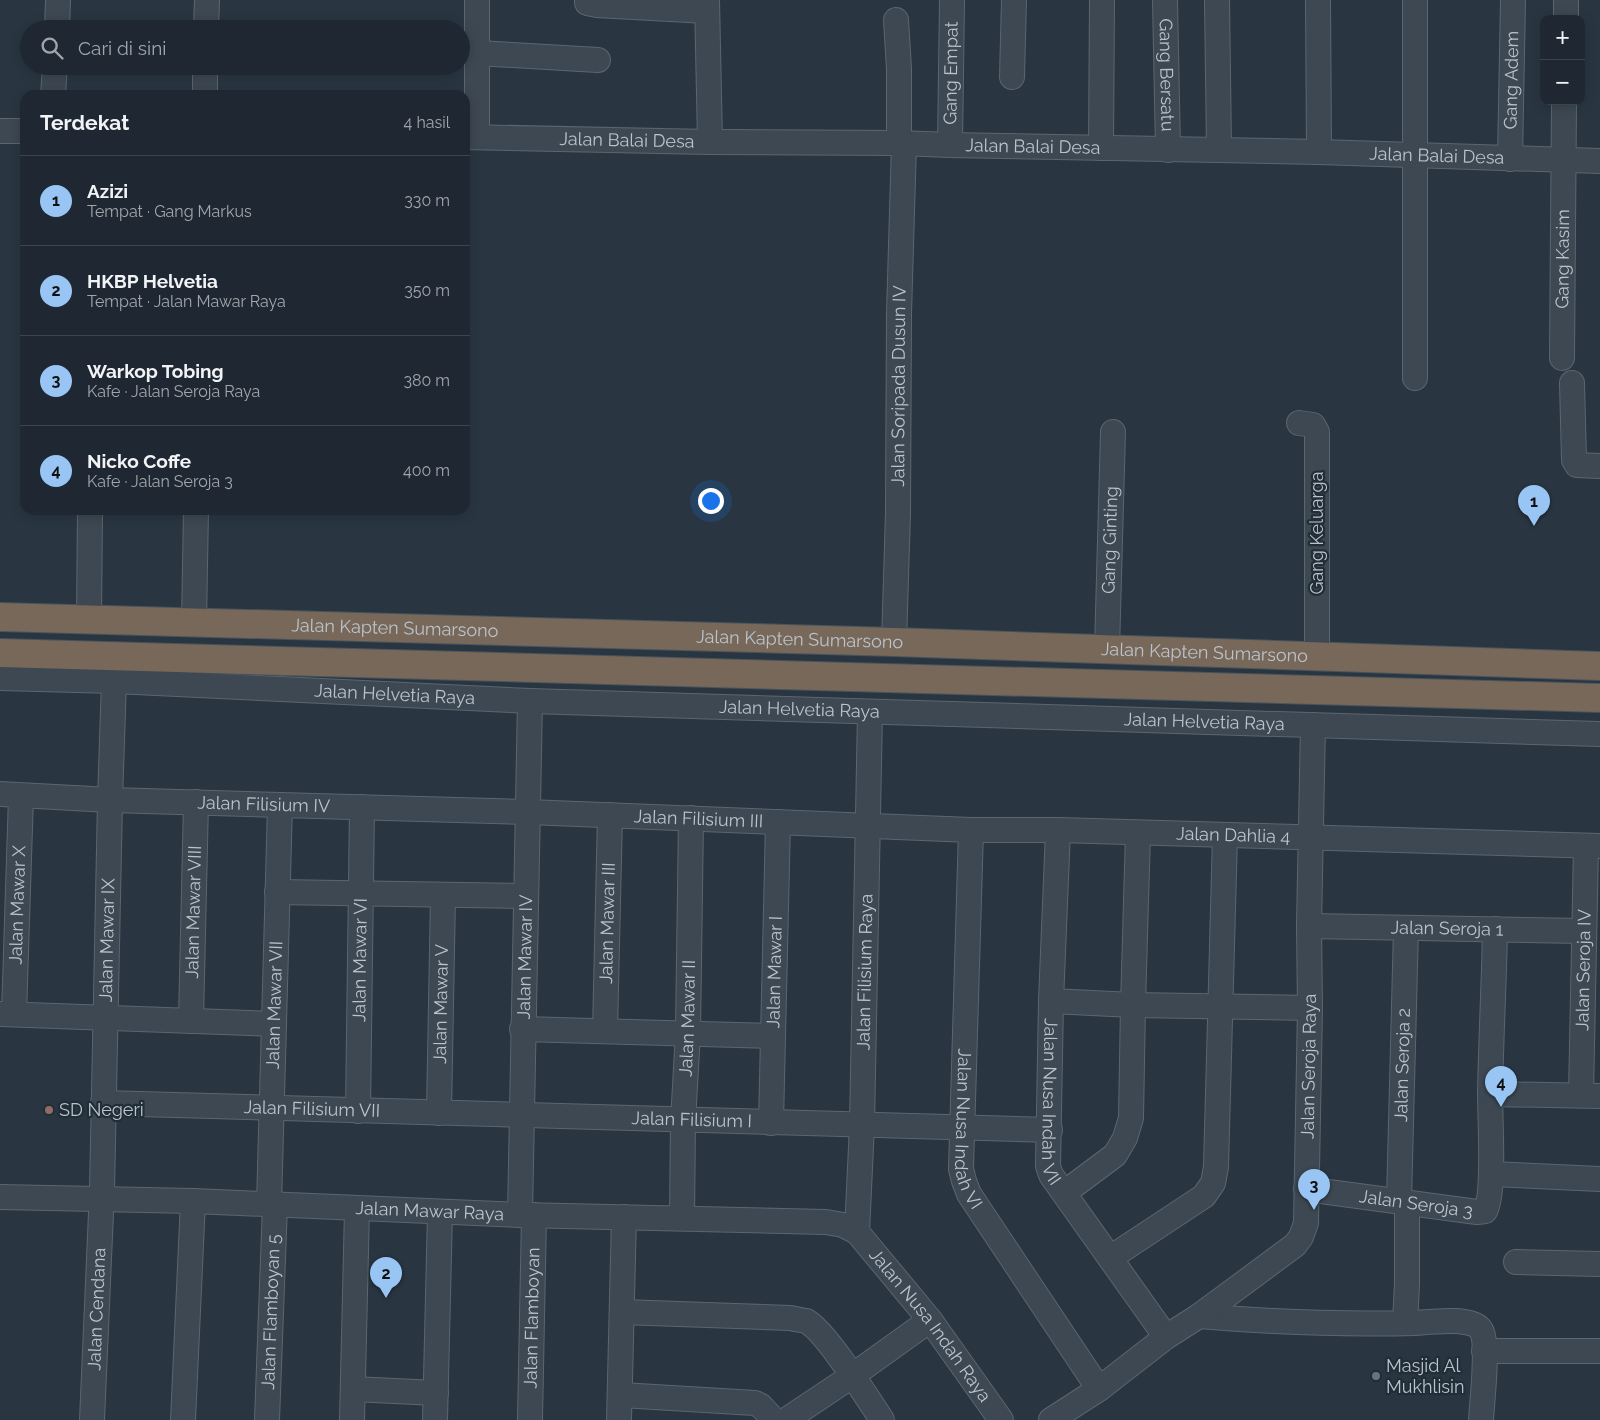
<!DOCTYPE html>
<html lang="id">
<meta charset="utf-8">
<style>
:root{--surface:#1f2832;--page:#2c343e;--text:#f1f3f6;--muted:#a1a6ac;--line:#3c444d;--accent:#98c5f3}
body{margin:0;font-family:Raleway,sans-serif;background:var(--page);color:var(--text)}
.controls{position:absolute;right:15px;top:15px;display:grid;overflow:hidden;border-radius:10px;box-shadow:0 2px 12px #0003}
.controls button{width:45px;height:45px;display:grid;place-items:center;padding:0;border:0;border-bottom:1px solid var(--line);background:var(--surface);color:var(--text);font:25px sans-serif}
.you{position:absolute;left:710px;top:500px;width:18px;height:18px;margin:-12px;border:4px solid #fff;border-radius:50%;background:#1a73e8;box-shadow:0 0 0 8px #1a73e833}
.badge{display:grid;place-items:center;width:32px;height:32px;border-radius:50%;background:var(--accent);color:#111;font-size:16px;font-weight:700}
.pin{position:absolute;translate:-50% -41px;filter:drop-shadow(0 1px 2px #0008)}
.pin::after{content:'';position:absolute;top:26px;width:18px;height:15px;background:inherit;clip-path:polygon(0 0,100% 0,50% 100%)}
.list{margin:0;padding:0;list-style:none}
h2{display:flex;justify-content:space-between;align-items:center;height:65px;margin:0;padding:0 20px;font-size:21px}
h2 small{font-size:16px;font-weight:400;color:var(--muted)}
.list li{display:grid;grid-template-columns:32px 1fr auto;gap:15px;align-items:center;box-sizing:border-box;height:90px;padding:0 20px;border-top:1px solid var(--line)}
.list b{display:block;font-size:19px;white-space:nowrap}
.list p{margin:0;font-size:16px;white-space:nowrap;color:var(--muted)}
.list em{font-size:16px;font-style:normal;color:var(--muted)}
.icon{flex:none;width:28px;height:28px;fill:none;stroke:currentColor;stroke-width:2;stroke-linecap:round;stroke-linejoin:round}
.map{position:relative;flex:none;width:1600px;height:1420px;overflow:hidden}
.search{position:absolute;background:var(--surface);box-shadow:0 2px 12px #0003;left:20px;top:20px;width:450px;height:55px;display:flex;align-items:center;gap:12px;box-sizing:border-box;padding:0 18px;border-radius:28px;color:var(--muted);font-size:19px}
.panel{position:absolute;background:var(--surface);box-shadow:0 2px 12px #0003;left:20px;top:90px;width:450px;height:425px;border-radius:15px}
.map>svg:first-child{display:block}
.lines{fill:none;stroke-linecap:round;stroke-linejoin:round}
.minor-casing{stroke:#5b666f;stroke-width:26}
.highway-casing{stroke:#47535c;stroke-width:30}
.minor{stroke:#3d4852;stroke-width:24}
.highway{stroke:#77685a;stroke-width:28}
.education-dot{fill:#8d6e63;stroke:#212d37;stroke-width:2}
.worship-dot{fill:#6b7280;stroke:#212d37;stroke-width:2}
.labels{text-anchor:middle;stroke-width:4.5;stroke-linejoin:round;paint-order:stroke}
.street-label{font-size:18px;fill:#bac3cb;stroke:#212d37}
.poi-label{font-size:18px;fill:#bac3cb;stroke:#212d37;text-anchor:start}
</style>
<div class="map">
<svg width="1600" height="1420" viewBox="0 0 1600 1420">
<rect width="100%" height="100%" fill="#293642"/>
<g class="lines">
<!-- minor casing -->
<g class="minor-casing">
<g id="minor">
<path d="M587,0V3L597,5L707,11"/>
<path d="M707,0L710,142"/>
<path id="s1" d="M1165,0L1168,150"/>
<path d="M1217,0L1219,150"/>
<path d="M1318,0L1319,152"/>
<path d="M1415,0V378"/>
<path d="M1566,19V0"/>
<path d="M896,20L899,69V143"/>
<path d="M57,29L58,0"/>
<path d="M206,29L207,0"/>
<path d="M478,53L598,60"/>
<path d="M1012,77L1014,0"/>
<path d="M53,95L55,66"/>
<path d="M205,95V66"/>
<path d="M0,131H25"/>
<path id="s2" d="M465,137L710,142L899,143L950,145L1319,152L1600,161"/>
<path d="M477,137V0"/>
<path id="s3" d="M950,145L952,0"/>
<path d="M1101,148L1102,0"/>
<path id="s4" d="M1510,159L1513,0"/>
<path id="s5" d="M1562,358L1564,101"/>
<path d="M1572,383L1574,460L1577,465L1600,466"/>
<path d="M1299,423L1313,425L1317,432V657"/>
<path d="M89,619L90,510"/>
<path d="M194,622L196,510"/>
<path id="s6" d="M894,642L898,513L899,314L904,143"/>
<path id="s7" d="M1107,649L1113,432"/>
<path id="s8" d="M0,678L114,681L530,701L1600,734"/>
<path id="s9" d="M0,794L110,800L528,812L971,830H1058L1600,846"/>
<path id="s10" d="M971,830L961,1169L964,1181L969,1194L1099,1389"/>
<path id="s11" d="M1058,830L1051,1001L1048,1166L1051,1175L1166,1337"/>
<path d="M277,892L526,896"/>
<path id="s12" d="M1309,926L1584,931"/>
<path d="M1051,1001L1133,1005L1310,1008"/>
<path d="M0,1014L274,1024"/>
<path id="s13" d="M14,1014L21,796"/>
<path id="s14" d="M191,1021L196,802"/>
<path d="M522,1029L772,1036"/>
<path id="s15" d="M605,1031L610,815"/>
<path d="M1490,1094L1600,1096"/>
<path id="s16" d="M1581,1095L1586,846"/>
<path id="s17" d="M103,1103L1050,1130"/>
<path id="s18" d="M358,1111L362,807"/>
<path id="s19" d="M439,1113L443,895"/>
<path id="s20" d="M771,1123L778,822"/>
<path d="M1491,1174L1600,1179"/>
<path id="s21" d="M1306,1189L1477,1212L1485,1211C1495,1196 1490,1117 1490,1094C1491,1039 1494,984 1495,929"/>
<path d="M1064,1193L1115,1155L1125,1138L1131,1118L1133,1005L1138,833"/>
<path id="s22" d="M0,1197L193,1201L520,1215L826,1222L843,1225L857,1232L930,1320L1001,1420"/>
<path id="s23" d="M1399,1201L1406,928"/>
<path id="s24" d="M269,1205L280,805"/>
<path id="s25" d="M520,1215L530,701"/>
<path id="s26" d="M682,1218L683,1121L688,1033L691,818"/>
<path id="s27" d="M857,1232L862,1125L870,712"/>
<path d="M1110,1258L1204,1196L1213,1183L1216,1167L1225,835"/>
<path d="M1516,1262L1600,1264"/>
<path d="M622,1312L790,1318C795,1319 801,1320 806,1321C824,1329 869,1400 882,1420"/>
<path d="M1199,1316C1271,1322 1343,1325 1415,1323C1429,1322 1473,1316 1481,1330C1489,1343 1482,1402 1481,1420"/>
<path d="M1405,1323L1407,1284V1202"/>
<path d="M1484,1351H1600"/>
<path d="M353,1389L436,1393"/>
<path d="M621,1395L755,1403L761,1406L774,1420"/>
<path id="s28" d="M92,1420L102,1190L110,800L114,681"/>
<path d="M183,1420L193,1201"/>
<path id="s29" d="M267,1420L275,1205"/>
<path d="M352,1420L357,1209"/>
<path d="M435,1420L440,1212"/>
<path id="s30" d="M530,1420L534,1215"/>
<path d="M619,1420L624,1217"/>
<path d="M786,1420L852,1376L930,1320"/>
<path id="s31" d="M1051,1420L1099,1389L1166,1337L1199,1316L1295,1245L1301,1237L1306,1223L1310,1008L1309,926L1313,725"/>
</g>
</g>
<!-- highway casing -->
<g class="highway-casing">
<g id="highway">
<path id="s32" d="M0,617L894,642L1600,666"/>
<path d="M0,653L1600,698"/>
</g>
</g>
<!-- minor -->
<use href="#minor" class="minor"/>
<!-- highway -->
<use href="#highway" class="highway"/>
</g>
<!-- markers -->
<circle class="education-dot" cx="49" cy="1110" r="5"/>
<circle class="worship-dot" cx="1376" cy="1376" r="5"/>
<g class="labels">
<!-- street labels -->
<g class="street-label">
<text dy="6" stroke="none"><textPath href="#s3" startOffset="72">Gang Empat</textPath></text>
<text dy="6" stroke="none"><textPath href="#s1" startOffset="75">Gang Bersatu</textPath></text>
<text dy="6" stroke="none"><textPath href="#s4" startOffset="79">Gang Adem</textPath></text>
<text dy="6" stroke="none"><textPath href="#s2" startOffset="162">Jalan Balai Desa</textPath></text>
<text dy="6" stroke="none"><textPath href="#s2" startOffset="568">Jalan Balai Desa</textPath></text>
<text dy="6" stroke="none"><textPath href="#s2" startOffset="972">Jalan Balai Desa</textPath></text>
<text dy="6" stroke="none"><textPath href="#s5" startOffset="99">Gang Kasim</textPath></text>
<text dy="6" stroke="none"><textPath href="#s6" startOffset="256">Jalan Soripada Dusun IV</textPath></text>
<text transform="translate(1317 533) rotate(-90)" y="6">Gang Keluarga</text>
<text dy="6" stroke="none"><textPath href="#s7" startOffset="109">Gang Ginting</textPath></text>
<text dy="6" stroke="none"><textPath href="#s32" startOffset="395">Jalan Kapten Sumarsono</textPath></text>
<text dy="6" stroke="none"><textPath href="#s32" startOffset="800">Jalan Kapten Sumarsono</textPath></text>
<text dy="6" stroke="none"><textPath href="#s32" startOffset="1205">Jalan Kapten Sumarsono</textPath></text>
<text dy="6" stroke="none"><textPath href="#s8" startOffset="395">Jalan Helvetia Raya</textPath></text>
<text dy="6" stroke="none"><textPath href="#s8" startOffset="800">Jalan Helvetia Raya</textPath></text>
<text dy="6" stroke="none"><textPath href="#s8" startOffset="1205">Jalan Helvetia Raya</textPath></text>
<text dy="6" stroke="none"><textPath href="#s9" startOffset="264">Jalan Filisium IV</textPath></text>
<text dy="6" stroke="none"><textPath href="#s9" startOffset="699">Jalan Filisium III</textPath></text>
<text dy="6" stroke="none"><textPath href="#s9" startOffset="1234">Jalan Dahlia 4</textPath></text>
<text dy="6" stroke="none"><textPath href="#s13" startOffset="109">Jalan Mawar X</textPath></text>
<text dy="6" stroke="none"><textPath href="#s14" startOffset="109">Jalan Mawar VIII</textPath></text>
<text dy="6" stroke="none"><textPath href="#s15" startOffset="108">Jalan Mawar III</textPath></text>
<text dy="6" stroke="none"><textPath href="#s12" startOffset="138">Jalan Seroja 1</textPath></text>
<text dy="6" stroke="none"><textPath href="#s28" startOffset="480">Jalan Mawar IX</textPath></text>
<text dy="6" stroke="none"><textPath href="#s25" startOffset="258">Jalan Mawar IV</textPath></text>
<text dy="6" stroke="none"><textPath href="#s18" startOffset="151">Jalan Mawar VI</textPath></text>
<text dy="6" stroke="none"><textPath href="#s16" startOffset="125">Jalan Seroja IV</textPath></text>
<text dy="6" stroke="none"><textPath href="#s20" startOffset="151">Jalan Mawar I</textPath></text>
<text dy="6" stroke="none"><textPath href="#s27" startOffset="260">Jalan Filisium Raya</textPath></text>
<text dy="6" stroke="none"><textPath href="#s19" startOffset="109">Jalan Mawar V</textPath></text>
<text dy="6" stroke="none"><textPath href="#s24" startOffset="200">Jalan Mawar VII</textPath></text>
<text dy="6" stroke="none"><textPath href="#s26" startOffset="200">Jalan Mawar II</textPath></text>
<text dy="6" stroke="none"><textPath href="#s23" startOffset="136">Jalan Seroja 2</textPath></text>
<text dy="6" stroke="none"><textPath href="#s31" startOffset="482">Jalan Seroja Raya</textPath></text>
<text dy="6" stroke="none"><textPath href="#s11" startOffset="272">Jalan Nusa Indah VII</textPath></text>
<text dy="6" stroke="none"><textPath href="#s17" startOffset="209">Jalan Filisium VII</textPath></text>
<text dy="6" stroke="none"><textPath href="#s17" startOffset="589">Jalan Filisium I</textPath></text>
<text dy="6" stroke="none"><textPath href="#s10" startOffset="300">Jalan Nusa Indah VI</textPath></text>
<text dy="6" stroke="none"><textPath href="#s21" startOffset="111">Jalan Seroja 3</textPath></text>
<text dy="6" stroke="none"><textPath href="#s22" startOffset="430">Jalan Mawar Raya</textPath></text>
<text dy="6" stroke="none"><textPath href="#s28" startOffset="111">Jalan Cendana</textPath></text>
<text dy="6" stroke="none"><textPath href="#s29" startOffset="108">Jalan Flamboyan 5</textPath></text>
<text dy="6" stroke="none"><textPath href="#s30" startOffset="102">Jalan Flamboyan</textPath></text>
<text dy="6" stroke="none"><textPath href="#s22" startOffset="978">Jalan Nusa Indah Raya</textPath></text>
</g>
<!-- poi labels -->
<g class="poi-label">
<text x="59" y="1116">SD Negeri</text>
<text x="1386" y="1372">Masjid Al<tspan x="1386" dy="21">Mukhlisin</tspan></text>
</g>
</g>
</svg>
<div class="controls">
<button>+</button>
<button>−</button>
</div>
<div class="you"></div>
<div class="pin badge" style="left:1534px;top:526px">1</div>
<div class="pin badge" style="left:386px;top:1298px">2</div>
<div class="pin badge" style="left:1314px;top:1210px">3</div>
<div class="pin badge" style="left:1501px;top:1107px">4</div>
<div class="search"><svg class="icon" aria-label="search" viewBox="0 0 24 24"><circle cx="10" cy="10" r="6"/><path d="M15 15l6 6"/></svg>Cari di sini</div>
<section class="panel">
<h2>Terdekat<small>4 hasil</small></h2>
<ul class="list">
<li><span class="badge">1</span><div><b>Azizi</b><p>Tempat · Gang Markus</p></div><em>330 m</em></li>
<li><span class="badge">2</span><div><b>HKBP Helvetia</b><p>Tempat · Jalan Mawar Raya</p></div><em>350 m</em></li>
<li><span class="badge">3</span><div><b>Warkop Tobing</b><p>Kafe · Jalan Seroja Raya</p></div><em>380 m</em></li>
<li><span class="badge">4</span><div><b>Nicko Coffe</b><p>Kafe · Jalan Seroja 3</p></div><em>400 m</em></li>
</ul>
</section>
</div>
